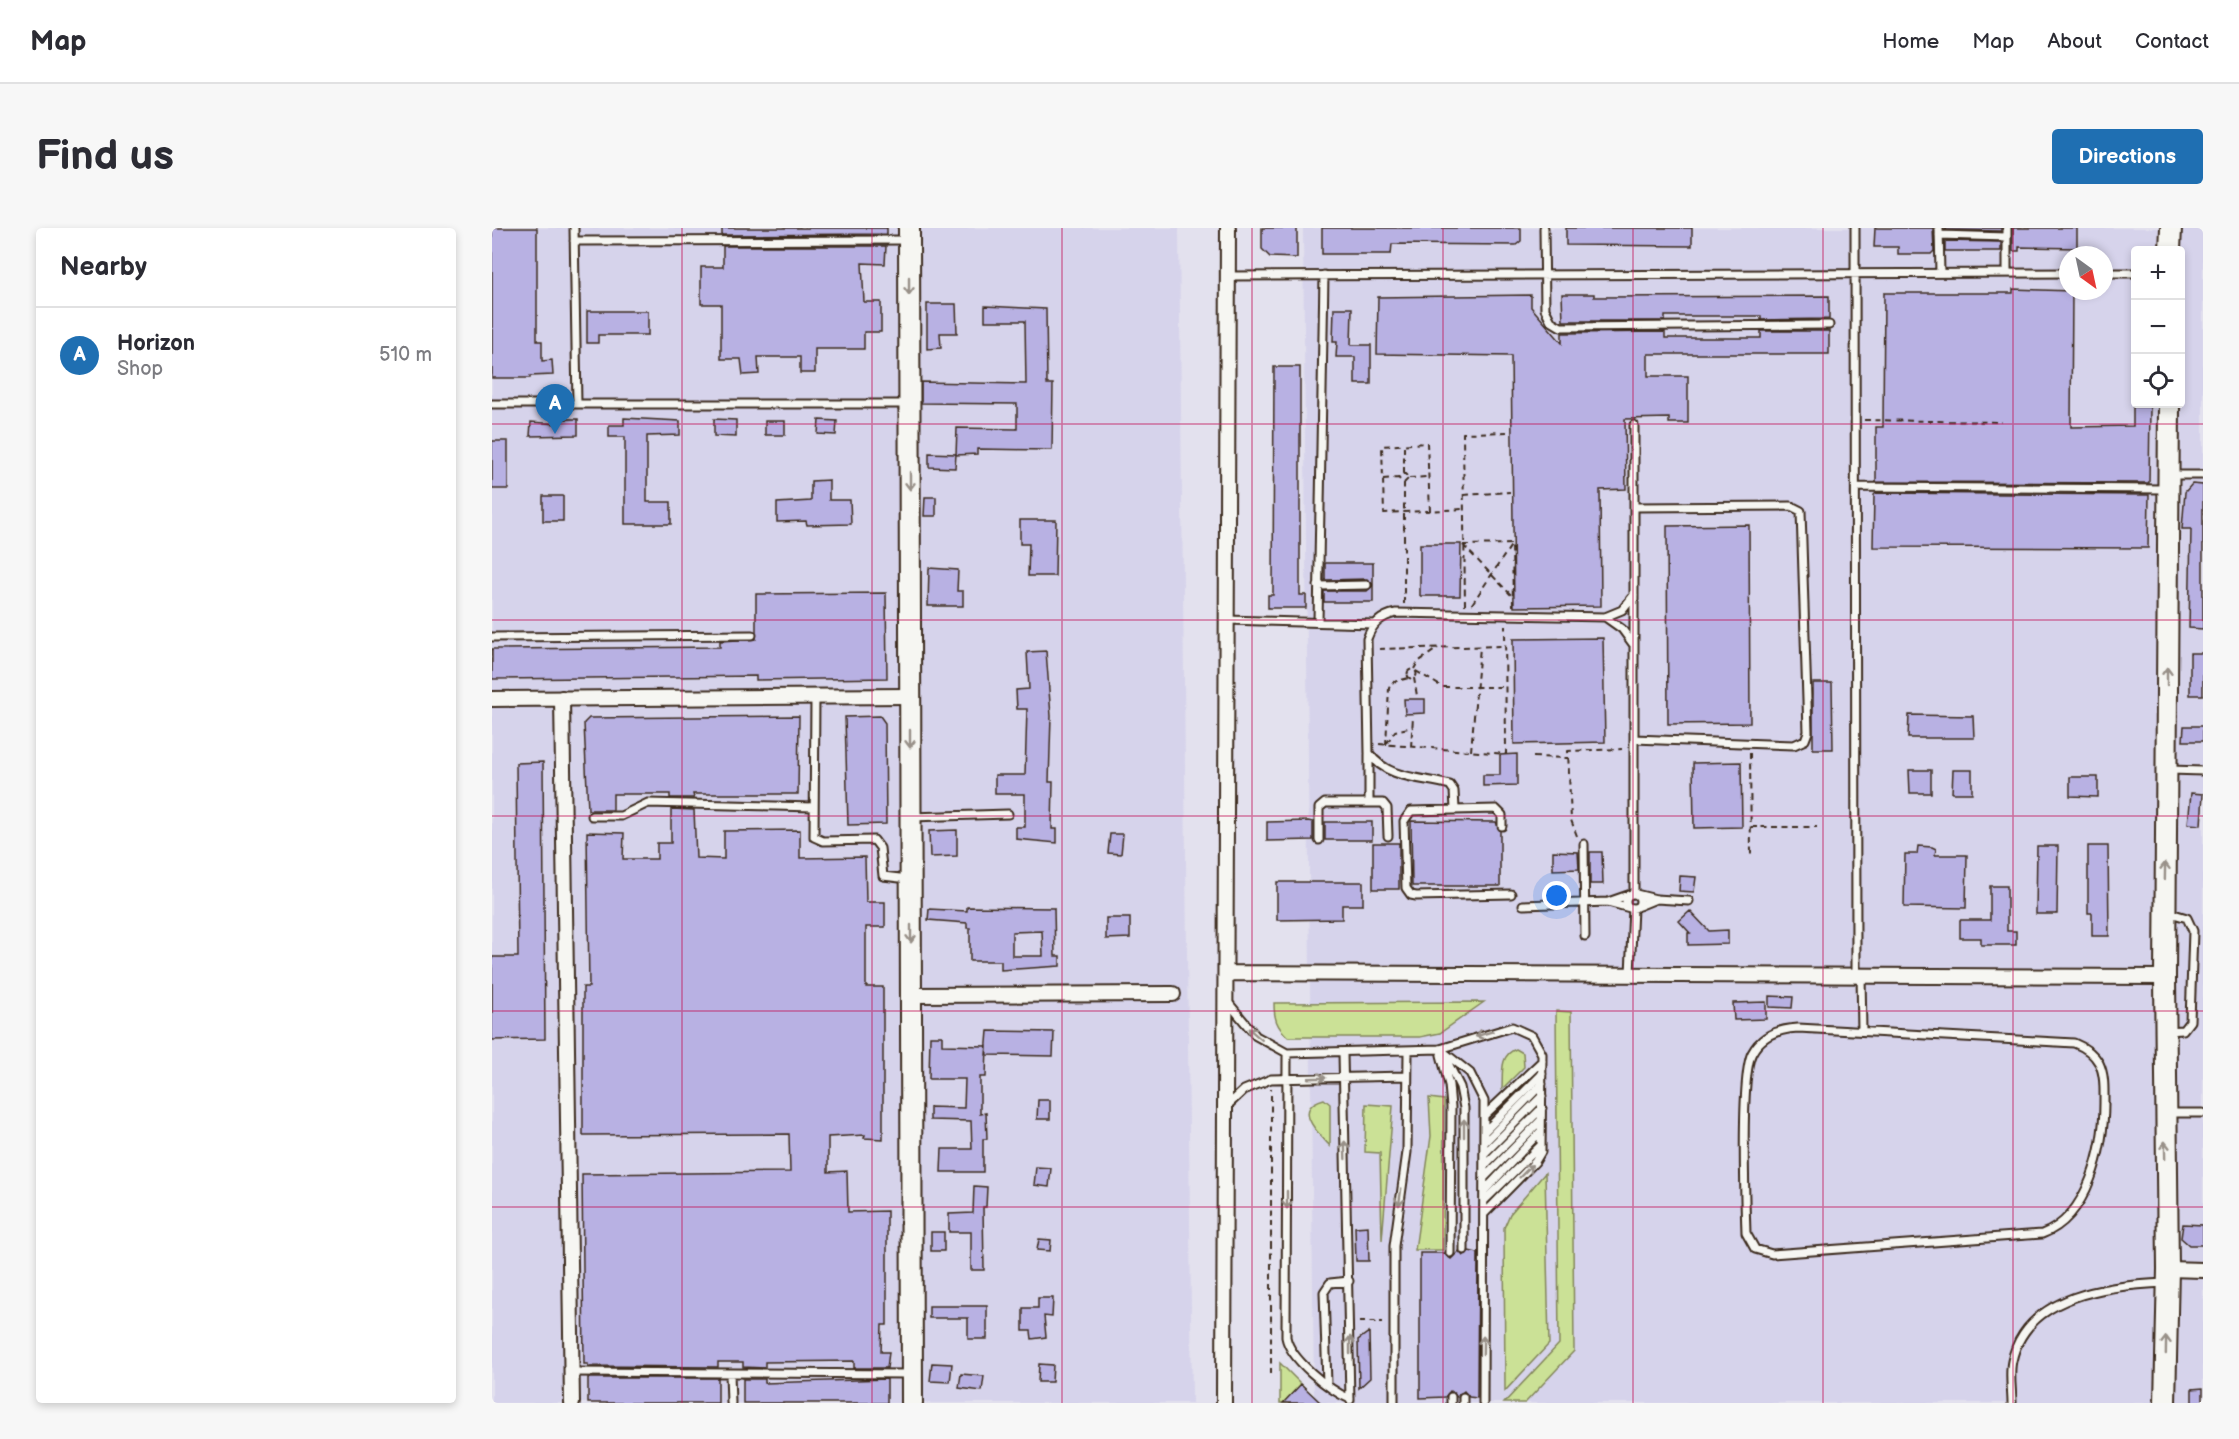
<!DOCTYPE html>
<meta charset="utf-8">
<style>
:root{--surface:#fff;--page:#f7f7f7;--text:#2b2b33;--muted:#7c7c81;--line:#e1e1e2;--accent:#1f6fb2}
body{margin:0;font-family:"Balsamiq Sans",sans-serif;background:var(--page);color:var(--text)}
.controls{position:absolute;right:18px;top:18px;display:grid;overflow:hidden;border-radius:6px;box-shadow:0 3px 9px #0003}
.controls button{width:54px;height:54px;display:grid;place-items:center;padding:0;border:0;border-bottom:2px solid var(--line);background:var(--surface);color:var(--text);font:30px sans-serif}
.compass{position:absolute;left:1567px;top:18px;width:54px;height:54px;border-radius:50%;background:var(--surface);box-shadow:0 3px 9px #0003;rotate:147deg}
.you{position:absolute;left:1065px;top:668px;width:21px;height:21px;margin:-15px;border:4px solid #fff;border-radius:50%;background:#1a73e8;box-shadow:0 0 0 9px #1a73e833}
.badge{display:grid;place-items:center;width:39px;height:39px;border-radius:50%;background:var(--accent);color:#fff;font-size:20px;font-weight:700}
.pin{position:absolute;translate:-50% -50px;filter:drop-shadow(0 2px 3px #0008)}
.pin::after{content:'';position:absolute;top:32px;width:21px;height:18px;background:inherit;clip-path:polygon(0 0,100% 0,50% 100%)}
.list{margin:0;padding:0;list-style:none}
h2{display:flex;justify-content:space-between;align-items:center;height:78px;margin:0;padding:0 24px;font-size:26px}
h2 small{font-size:20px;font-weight:400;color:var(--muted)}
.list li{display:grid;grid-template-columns:39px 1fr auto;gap:18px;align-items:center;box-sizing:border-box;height:96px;padding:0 24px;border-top:2px solid var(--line)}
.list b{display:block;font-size:22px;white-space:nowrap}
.list p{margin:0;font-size:20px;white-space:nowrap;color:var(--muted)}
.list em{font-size:20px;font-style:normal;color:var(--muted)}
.icon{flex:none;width:33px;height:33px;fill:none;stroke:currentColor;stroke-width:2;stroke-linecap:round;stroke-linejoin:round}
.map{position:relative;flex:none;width:1711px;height:1175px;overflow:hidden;border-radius:6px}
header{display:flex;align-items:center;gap:36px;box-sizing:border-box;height:84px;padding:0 30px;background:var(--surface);border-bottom:2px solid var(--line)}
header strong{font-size:28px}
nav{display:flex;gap:33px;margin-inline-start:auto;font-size:21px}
.intro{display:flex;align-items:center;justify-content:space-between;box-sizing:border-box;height:144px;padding:0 36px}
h1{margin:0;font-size:42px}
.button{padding:15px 27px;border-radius:6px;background:var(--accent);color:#fff;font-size:21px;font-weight:700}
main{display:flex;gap:36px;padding:0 36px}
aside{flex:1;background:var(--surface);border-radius:6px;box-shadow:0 3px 9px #0003}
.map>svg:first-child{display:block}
.built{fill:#d6d3eb;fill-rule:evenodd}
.green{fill:#cbe196;stroke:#83865a;stroke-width:1.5}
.building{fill:#b8b1e3;stroke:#3b2a1e;stroke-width:1.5;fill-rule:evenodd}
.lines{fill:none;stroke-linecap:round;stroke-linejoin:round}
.service-casing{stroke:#3b2a1e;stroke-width:11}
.minor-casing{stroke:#3b2a1e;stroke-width:18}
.secondary-casing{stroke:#3b2a1e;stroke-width:24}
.path{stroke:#3b2a1e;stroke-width:2;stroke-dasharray:6 4.5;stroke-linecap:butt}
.service{stroke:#f6f6f2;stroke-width:7}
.minor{stroke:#f6f6f2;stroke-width:14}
.secondary{stroke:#f6f6f2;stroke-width:20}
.oneway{stroke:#989088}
.grid{fill:none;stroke:#c2185b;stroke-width:1.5;stroke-opacity:0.55}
</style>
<header>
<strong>Map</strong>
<nav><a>Home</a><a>Map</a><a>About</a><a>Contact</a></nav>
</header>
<div class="intro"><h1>Find us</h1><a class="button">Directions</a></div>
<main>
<aside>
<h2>Nearby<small></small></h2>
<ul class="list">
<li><span class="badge">A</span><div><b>Horizon</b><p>Shop</p></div><em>510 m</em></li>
</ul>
</aside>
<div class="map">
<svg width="1711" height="1175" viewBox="0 0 1711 1175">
<rect width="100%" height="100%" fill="#e3e1ee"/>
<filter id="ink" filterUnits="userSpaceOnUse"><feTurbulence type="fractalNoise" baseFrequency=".0167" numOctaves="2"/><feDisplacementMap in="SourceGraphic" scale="12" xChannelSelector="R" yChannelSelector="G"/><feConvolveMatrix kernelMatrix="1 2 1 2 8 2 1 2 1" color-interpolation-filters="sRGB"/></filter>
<g filter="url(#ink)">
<!-- built -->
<path class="built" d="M0,0H687L700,1175H0Z
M811,0H1711V1175H822ZM1644,22H1688V176H1644ZM1576,27H1612V63H1576Z"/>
<!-- green -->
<path class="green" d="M992,774L948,805L928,809H796C784,798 782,790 782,775Z
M1064,783L1079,784L1082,1123L1033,1175H1012L1067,1116Z
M1024,821L1031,825L1032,839L1010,861C1011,846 1007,827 1024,821Z
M937,870L952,872L951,1022H923L939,908Z
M832,871L838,876V918C826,905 799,880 832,871Z
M874,876L901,878L890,1012L888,925L873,924Z
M1053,945L1057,1116L1013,1163L1012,1000L1018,986Z
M788,1135L828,1175H788Z"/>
<!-- building -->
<path class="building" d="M0,0H45V113H50V133L60,132L61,147L38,148V150H0Z
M230,0H395V6L230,7Z
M770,0H805V30L778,29L770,21Z
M830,0H1029V13L1024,17L900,16L899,26H830Z
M1074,0H1200V18L1074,17Z
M1383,0H1441L1442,23L1439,26H1406V19H1382Z
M1455,0H1509V3L1453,2Z
M1521,0H1585V20L1527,19V23H1521Z
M1453,13L1509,14V23H1453Z
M231,18H394L393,36L370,35L372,74H389V104H372V121H323V145H308V129H266L267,146L251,147L249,131H229V76H209V39H231Z
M1521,61L1580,63L1579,199L1641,198V179H1658L1657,255L1384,254V199H1391L1392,65H1521Z
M1070,66H1102V69L1337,68V91L1269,92V88H1173V93H1071Z
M1039,67V79L1070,115V105L1173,104V110H1269V103H1337V126H1156V148H1196V195H1177V190L1133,191L1134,261L1108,262L1109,378L1022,379L1019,128L885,126L886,69Z
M435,76H464L465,105H448L449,120L435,121Z
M493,78L554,81L555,156H561L560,222L485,221V226L464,227L465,200L525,201V176L429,175V154L534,156L533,93H493Z
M842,80H860L859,117H879V156H863V129H844L845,114H841Z
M95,83H156V107H106V115H95Z
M782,139H808V367H814V380H776V367H781Z
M132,190L188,193V207L155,208V274H179V296H133V209H117V197H132Z
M66,191H86V207L38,208L39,194L66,196Z
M222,191L244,192V209L222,208Z
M327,192L345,193L344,207L326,206Z
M273,193H293V207H273Z
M0,213H16V261H0Z
M437,225L464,226L463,240L437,239Z
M337,252V272H358L359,296L315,297L314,293L285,294V275L319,273V253Z
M1700,256L1711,257V401L1697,400L1699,301H1690L1693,264Z
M1384,265L1657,267L1656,320L1381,319L1382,267Z
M51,268H71V293H51Z
M433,269H444V288H432Z
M528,292H564L563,348H536L537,316H528Z
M1257,297L1258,495L1176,496L1175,298Z
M928,316H969L968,368H928Z
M833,335H881V374H832V363H875L881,357L875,351L833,352Z
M437,340L466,342L465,363H471V378H436Z
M394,365L395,450L264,452V448L0,451V421L228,419V413L264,411V366Z
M1111,410L1113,514L1022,516L1021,411Z
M554,423L559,488L557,554H561L560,601H565V615L524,611V599H533V566H503V547H533L535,481H525L524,462L537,461L535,424Z
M1698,425H1711V467H1698Z
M1321,455H1340L1341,521H1321Z
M912,471H933V485L913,486Z
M1417,487L1481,488L1482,510H1416Z
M307,488L306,566H201L202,570H178V566H121V582H96L92,495L97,490Z
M388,488L393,495L394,596L356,597L353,489Z
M1692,498H1711V513H1691Z
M1025,526V557L991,558V547H1008V527Z
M51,534L53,811L0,812V729H26L24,535Z
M1249,534L1250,599L1202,600L1201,535Z
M1417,542H1439V565H1418Z
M1461,542H1480V565H1460Z
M1578,549H1606V569L1578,568Z
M1699,565L1711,566L1709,597L1696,596Z
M179,581L202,582L204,630L232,631V603L308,602V630L373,629L374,674H393V699H374V759H391V911L372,910L373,907L336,909V944L355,943L356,984L395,983V1097H390L389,1124H397L395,1140H362V1133L273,1134V1140L251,1139V1134H226V1139L96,1138V1136H92L90,946L298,944L297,906L91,907V759H97L95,604L132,605L131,631H165V615H179Z
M816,593L821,594V612L775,613V594Z
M919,593L1004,594L1008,603V658H920Z
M833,594H880V612H833Z
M465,602V628L438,629L437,603Z
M618,606H631L629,626L616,625Z
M881,615H907V661H881Z
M1426,618L1440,619L1444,621L1443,627H1475L1474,680L1412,679L1413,626H1425Z
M1545,618H1566L1565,686H1544Z
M1596,618H1616L1617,708H1600V685H1596Z
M1061,623L1086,624L1087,641L1061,642Z
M1098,624H1110L1111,656H1098Z
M1188,648L1204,649L1202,664L1187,663Z
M785,654H871V677H850V691L785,692Z
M1498,658H1515V703H1524V717H1489V710H1468V692H1498Z
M475,679L562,680L563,728H568V738L509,742V733H478V700H475V695L436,692L437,681L475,683ZM550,703L551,728H520V704Z
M1198,683L1217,703L1236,702V716L1196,717V705H1198L1187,693Z
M614,690H638V710L614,711Z
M1277,768L1301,769L1300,780L1277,779Z
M1274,774V791L1242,792L1241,775Z
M496,803L562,804L561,828L494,827Z
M438,808H450V817L495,818L494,849H488V886L494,885L495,911H491V944H449L450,921H480L479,893L438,892V879L472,880L473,851H437Z
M546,872H558V891H545Z
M544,939L559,940L557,959L542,957Z
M482,958L495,959L494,979H491L492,1042H479V1004H457V986L481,985Z
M1691,996L1711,997V1017H1697L1689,1010Z
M876,998L877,1033H864L863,999Z
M439,1004H452V1023H439Z
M547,1011L559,1012L558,1023L545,1022Z
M967,1023L971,1028L977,1023L986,1025L985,1170L977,1169L972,1163L965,1169L958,1163L953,1169L928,1170V1025H952L959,1031Z
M546,1070H561L560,1089L552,1088L554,1109L540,1111L539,1103H531V1080H546Z
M437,1078H495V1111H476V1090H437Z
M877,1104L878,1150L867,1160L866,1112Z
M440,1135L460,1136L458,1154L438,1153Z
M547,1136L561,1137L560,1154H546Z
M469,1146L492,1148L490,1163L467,1160Z
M96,1150H226V1175H96Z
M251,1151H273V1155L395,1151V1175H251Z
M809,1156L829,1175H791Z
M1711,1160V1175H1700V1161Z"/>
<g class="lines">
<!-- service casing -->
<g class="service-casing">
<path id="service" d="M82,0L85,176
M1052,0L1053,81L1059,93L1069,99L1337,97
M1363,0L1364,747
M1447,0L1448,45
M1515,0V45
M1447,7L1515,9
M82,13L415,12
M1612,45H1644
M736,48L1576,45
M0,176H414
M1679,247H1711
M1364,259L1673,261
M826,358L875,357
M1113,389L1130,401L1141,416
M735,392L882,396
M826,394L832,47
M0,409L260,407
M323,469L322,609L331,613L382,612L388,620L391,648L416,651
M1142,511L1302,517L1313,512L1316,504L1309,283L1299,278L1142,279
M877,526V575
M1678,542L1711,543
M963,581L962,563L958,557C929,549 895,551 877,525L875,411C880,396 889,388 904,385L1113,389L1130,382L1142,367
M100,588H129L156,575L322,579
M419,589L516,586
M1010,598V587L1004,581L919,583L912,593L914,660L919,667L924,668L1019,666
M827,612V580L833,575H891L895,580L896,608
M1092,616L1093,708
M1134 673a7 7 0 1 1 14 0a7 7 0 1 1-14 0Z
M1142,666V197
M1144,666L1164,671L1197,673
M1116,674L1139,666
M1031,677L1116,674L1138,680
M1147,678L1164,671
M1138,746L1141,680
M1369,747L1370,803
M735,773L764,808L795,825L948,821L1020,799L1040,808L1050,826L1049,924L1043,934L993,985
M1306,800L1582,815C1592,819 1601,824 1607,835C1613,847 1612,862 1612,875C1612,919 1597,989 1550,1006L1280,1026L1263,1021L1254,1005C1253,973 1248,848 1260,825C1269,808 1287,801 1306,800Z
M1675,803L1691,802L1698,793L1701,703L1695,690L1675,684
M948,821L978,845L992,873L991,1175
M795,825L794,1109C798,1131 837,1162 858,1171
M851,825L858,1172
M951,825L968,859L972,880V1022
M949,827L957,857L959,879L958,1025
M735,878L752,862L779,851L915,848
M1678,885H1711
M993,887L1050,833
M993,903L1050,846
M993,914L1050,856
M993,925L1050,868
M993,937L1050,880
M993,949L1049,892
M993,962L1049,903
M993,972L1049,917
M80,1144L417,1146
M238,1145L239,1175
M835,1156L832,1064L838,1055L857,1053
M959,1169V1175
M902,1175V1018L915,924L916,823
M971,1175V1169
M1520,1175C1520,1162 1517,1146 1520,1133C1534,1066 1619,1057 1674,1055"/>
</g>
<!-- minor casing -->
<g class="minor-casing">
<path id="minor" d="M70,470L80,1175
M0,471L418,468
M734,745L1673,749
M419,767L681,766
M1676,1041L1711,1042
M732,1175L736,0"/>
</g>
<!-- secondary casing -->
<g class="secondary-casing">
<path id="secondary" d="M417,0L420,1175
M1678,22L1679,0
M1673,1175L1676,1041L1673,749L1677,176"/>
</g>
<!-- path -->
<path class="path" d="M1372,192L1509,194
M912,245V217
M917,250L935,249
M891,251L906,250L912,245L917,250L912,255L906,250
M972,267L1018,264
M938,283L935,215L890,218L892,285L972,281
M971,317L1020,316L1021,378
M971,317L1021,369
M912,376V255
M980,376L1020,316
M973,377L971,205L1017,204
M887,421L1013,418
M922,441L926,434L946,420
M915.5 446a4.5 4.5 0 1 1 9 0a4.5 4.5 0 1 1-9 0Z
M924,443L950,459H1014
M922,450L925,468
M895,515L903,503L921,499
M887,516L1014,526L1013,398
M894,517L897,460L901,454L917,450
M919,519L921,489
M979,523L988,419
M1258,525L1259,627
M1041,529L1076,530
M1259,599H1325
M1085,608L1079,592L1076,523L1130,521
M867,1094H891
M779,1146V861"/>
<!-- service -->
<use href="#service" class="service"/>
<!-- minor -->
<use href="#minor" class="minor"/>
<!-- secondary -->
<use href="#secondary" class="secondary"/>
</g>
<!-- one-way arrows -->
<defs><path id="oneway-shaft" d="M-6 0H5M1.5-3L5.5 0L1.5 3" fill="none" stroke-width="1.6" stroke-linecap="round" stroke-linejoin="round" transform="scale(1.5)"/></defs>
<g class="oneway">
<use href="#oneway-shaft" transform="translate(417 58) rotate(90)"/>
<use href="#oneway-shaft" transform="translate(418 253) rotate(90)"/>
<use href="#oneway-shaft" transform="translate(1675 448) rotate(-90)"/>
<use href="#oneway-shaft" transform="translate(418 511) rotate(90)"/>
<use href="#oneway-shaft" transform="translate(1673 643) rotate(-89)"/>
<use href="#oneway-shaft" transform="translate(419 706) rotate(90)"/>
<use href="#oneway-shaft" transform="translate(763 806) rotate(-139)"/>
<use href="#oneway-shaft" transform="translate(992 806) rotate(163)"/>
<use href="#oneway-shaft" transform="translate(825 850) rotate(-2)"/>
<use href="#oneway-shaft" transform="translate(972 900) rotate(-90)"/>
<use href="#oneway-shaft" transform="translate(853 922) rotate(-92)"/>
<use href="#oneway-shaft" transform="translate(1673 922) rotate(-91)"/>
<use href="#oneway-shaft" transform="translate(1034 943) rotate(-45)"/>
<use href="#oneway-shaft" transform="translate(908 969) rotate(98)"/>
<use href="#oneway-shaft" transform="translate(795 972) rotate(90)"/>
<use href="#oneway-shaft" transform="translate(858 1117) rotate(-90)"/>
<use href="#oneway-shaft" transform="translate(991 1117) rotate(-89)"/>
<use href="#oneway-shaft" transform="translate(1674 1117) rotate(-89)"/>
</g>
</g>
<!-- grid -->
<path class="grid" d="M190,0V1175M380,0V1175M570,0V1175M760,0V1175M951,0V1175M1141,0V1175M1331,0V1175M1521,0V1175M0,196H1711M0,392H1711M0,588H1711M0,783H1711M0,979H1711"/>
</svg>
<div class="controls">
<button>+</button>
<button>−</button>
<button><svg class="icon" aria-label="locate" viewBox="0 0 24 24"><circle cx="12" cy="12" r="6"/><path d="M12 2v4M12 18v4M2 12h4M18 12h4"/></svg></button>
</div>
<svg class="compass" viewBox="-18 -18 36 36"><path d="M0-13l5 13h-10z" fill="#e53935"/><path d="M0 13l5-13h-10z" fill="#7c7c81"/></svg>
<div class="you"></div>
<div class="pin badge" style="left:63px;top:206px">A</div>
</div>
</main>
